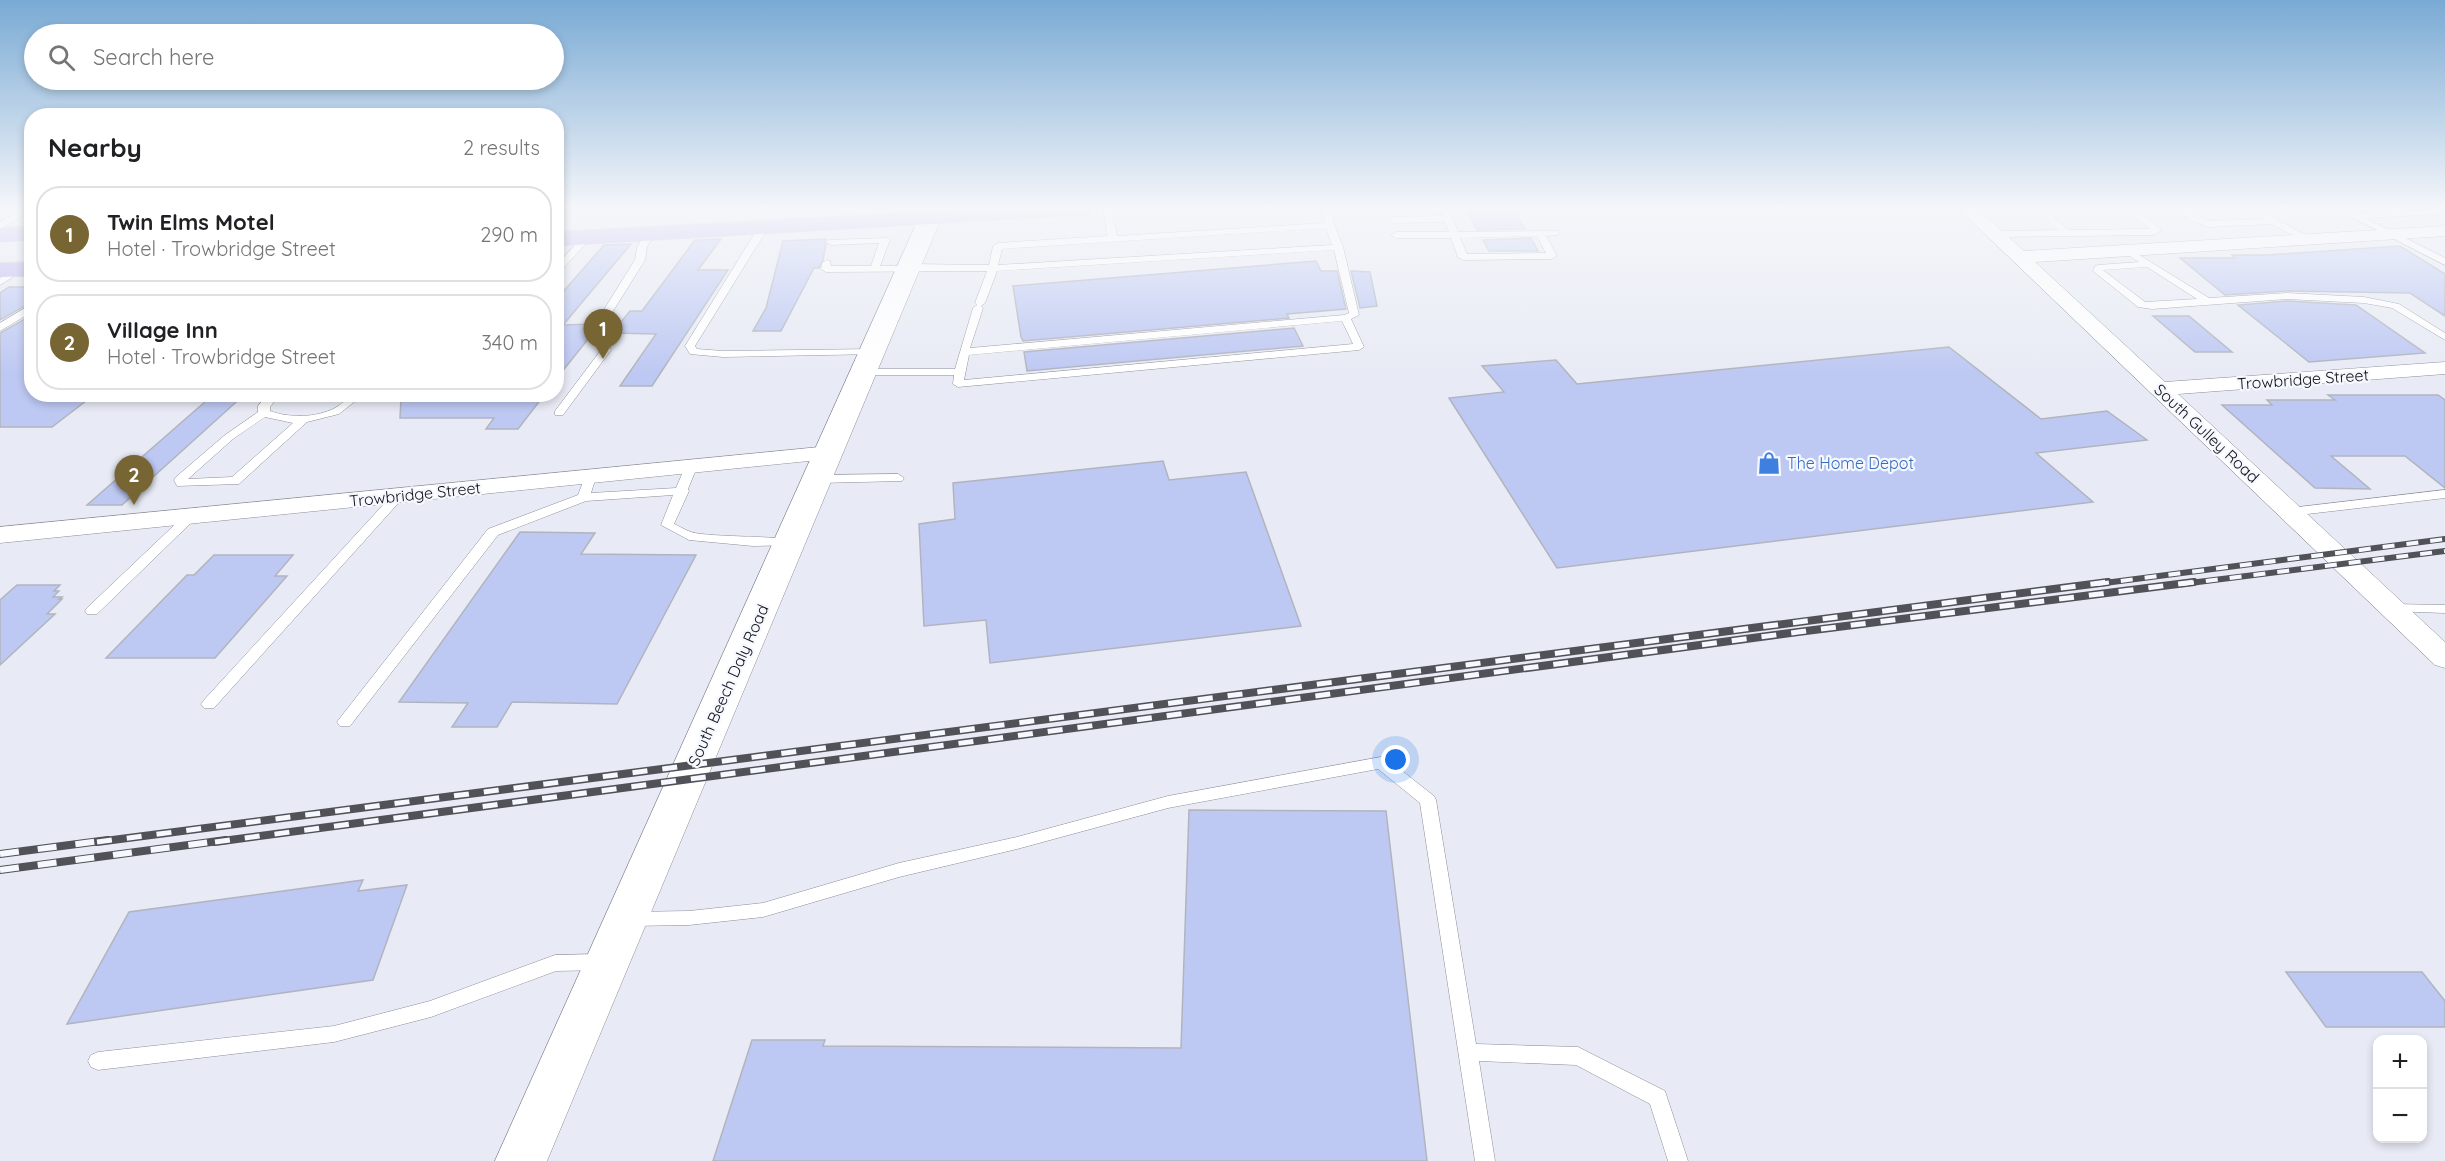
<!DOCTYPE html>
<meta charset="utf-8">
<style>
:root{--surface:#fff;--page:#f6f6f6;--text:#202124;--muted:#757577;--line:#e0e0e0;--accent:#786534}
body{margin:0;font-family:Quicksand,sans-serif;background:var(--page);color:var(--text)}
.controls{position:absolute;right:18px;bottom:18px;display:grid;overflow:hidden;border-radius:12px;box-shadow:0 3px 9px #0003}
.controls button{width:54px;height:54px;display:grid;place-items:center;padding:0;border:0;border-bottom:2px solid var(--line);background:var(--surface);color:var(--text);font:30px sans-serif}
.you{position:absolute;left:1396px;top:760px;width:21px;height:21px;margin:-15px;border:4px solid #fff;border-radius:50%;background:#1a73e8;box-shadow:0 0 0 9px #1a73e833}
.badge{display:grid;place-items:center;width:39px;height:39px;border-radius:50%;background:var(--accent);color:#fff;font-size:20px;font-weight:700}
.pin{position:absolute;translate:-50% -50px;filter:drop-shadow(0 2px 3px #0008)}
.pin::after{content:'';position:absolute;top:32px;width:21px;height:18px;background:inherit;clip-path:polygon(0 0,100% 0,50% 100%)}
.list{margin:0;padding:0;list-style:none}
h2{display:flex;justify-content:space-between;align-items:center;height:78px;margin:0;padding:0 24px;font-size:26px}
h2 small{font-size:20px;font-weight:400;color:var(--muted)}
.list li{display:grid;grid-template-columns:39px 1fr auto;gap:18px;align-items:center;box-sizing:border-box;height:96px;margin:0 12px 12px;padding:0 12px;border:2px solid var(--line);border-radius:24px}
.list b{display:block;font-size:22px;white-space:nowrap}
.list p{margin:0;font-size:20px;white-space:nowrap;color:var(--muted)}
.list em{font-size:20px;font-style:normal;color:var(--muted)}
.icon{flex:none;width:33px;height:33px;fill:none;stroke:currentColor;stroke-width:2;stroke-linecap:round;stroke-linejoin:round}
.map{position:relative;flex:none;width:2445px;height:1161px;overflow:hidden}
.search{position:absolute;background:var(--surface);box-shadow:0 3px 9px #0003;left:24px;top:24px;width:540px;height:66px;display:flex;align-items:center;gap:15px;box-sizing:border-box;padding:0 21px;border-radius:33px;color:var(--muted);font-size:22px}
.panel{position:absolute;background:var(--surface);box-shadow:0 3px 9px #0003;left:24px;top:108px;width:540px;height:294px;border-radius:24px}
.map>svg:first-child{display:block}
.building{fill:#bec9f3;stroke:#b1b4be;stroke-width:1.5}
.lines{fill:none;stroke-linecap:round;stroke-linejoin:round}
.lane-casing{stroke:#8b8e98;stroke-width:1}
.street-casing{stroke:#8b8e98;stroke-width:1}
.secondary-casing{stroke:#8b8e98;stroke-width:1}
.primary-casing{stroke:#cacacb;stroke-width:1}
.lane{fill:#fff;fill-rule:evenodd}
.street{fill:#fff;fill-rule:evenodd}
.secondary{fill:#fff;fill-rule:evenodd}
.primary{fill:#bbb5ef;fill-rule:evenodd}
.rail-far2-casing{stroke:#505257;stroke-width:6}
.rail-far1-casing{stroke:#505257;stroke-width:8}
.rail-casing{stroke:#505257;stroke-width:8}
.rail-far2{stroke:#f6f8ff;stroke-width:4;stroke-dasharray:12;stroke-linecap:butt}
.rail-far1{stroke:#f6f8ff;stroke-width:5;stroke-dasharray:15;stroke-linecap:butt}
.rail{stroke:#f6f8ff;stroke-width:6;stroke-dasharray:19;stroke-linecap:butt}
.labels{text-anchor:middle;stroke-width:4.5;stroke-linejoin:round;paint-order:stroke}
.street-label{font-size:16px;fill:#0f1013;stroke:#f6f8ff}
.shop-label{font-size:16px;fill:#366cbe;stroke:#f6f8ff;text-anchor:start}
</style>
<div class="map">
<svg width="2445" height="1161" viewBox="0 0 2445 1161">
<rect width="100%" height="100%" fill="#e8ebf5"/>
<!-- building -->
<path class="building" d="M1514,209L1525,229L1477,230L1468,212L1492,210L1498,215L1504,210Z
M1531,238L1538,251H1489L1483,240Z
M721,239L698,270H728L652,386H620L656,334L612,333L630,311H642L695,240Z
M826,239L824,242L826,244L823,260L819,268H814L781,331H753L766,308L783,241Z
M631,244L563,325L592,324L593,333L556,379V300L604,245Z
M2400,246L2445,274V316L2410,293L2287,291L2225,295L2180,258H2235L2232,255H2266Z
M1316,261L1321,271H1337L1346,309L1287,314L1289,318L1023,341L1021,337L1013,286Z
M1351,271L1370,272L1377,306L1360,308Z
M9,287H32V302L0,320V293Z
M2287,301L2356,305L2425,353L2309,362L2238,305Z
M32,315V394H95L52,427H0V333Z
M2153,316H2189L2232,352H2195Z
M1294,328L1303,346L1027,371L1024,352Z
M1949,347L2041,419L2107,411L2147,440L2036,453L2093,502L1557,568L1449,398L1504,392L1482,366L1556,360L1577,384Z
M214,394H245L122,505H87Z
M475,394H545L518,429H486L494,418H400L401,398H472Z
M2328,395H2438L2445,400V488L2405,456H2331L2370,489L2315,488L2222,405H2272L2267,400H2335Z
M1163,461L1169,480L1246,472L1301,626L990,663L986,620L924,626L919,524L955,519L953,483Z
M520,532L595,533L581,554L696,555L617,704L512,702L497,727H452L468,703L399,702Z
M214,555H293L275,576H287L215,658H106L187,575H194Z
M17,585H60L54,591H59L53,597H62L59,599H62L47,614H55L0,665V600Z
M1189,810L1386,811L1427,1161H713L752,1040H825L823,1046L1181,1048Z
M363,880L358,891L407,885L373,980L67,1024L129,912Z
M2286,972H2422L2445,1001V1027H2326Z"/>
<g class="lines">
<!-- lane casing -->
<g class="lane-casing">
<path id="lane" d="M22,209L32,210L0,229V222Z
M1103,209H1111L1117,236L1325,223L1320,209H1328L1343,247L1359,315L1351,319L1364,347L1359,350L958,387L953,384L954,375H865L860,372L865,369H955L973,308L977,305L975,303L987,271L826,272L821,269L822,263L827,260L830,261L831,266H871L879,243L831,245L826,242L828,240L888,238L890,240L880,266H905L909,264L989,265L993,246L998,243L1108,236ZM1326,228L1332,245L998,265L1002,249ZM1334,250L1349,313L1344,315L970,348L983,308L981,306L985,303L997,271ZM1342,321L1353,344L964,380L969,355Z
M1441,209H1469L1465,212H1450L1458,232L1558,231V235L1546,236L1557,256L1552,259L1463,260L1458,257L1451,238H1396L1391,235L1396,232H1449L1445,222L1393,223L1389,220L1393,217L1443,216ZM1537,236L1546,253L1467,254L1460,238Z
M1494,209H1502V210L1498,213Z
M1535,209H1546L1539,212Z
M2036,209H2045L2068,230L2150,229L2125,209H2135L2162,230L2154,235L1995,237L1990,234L1995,231L2058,230Z
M2176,209H2186L2209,221L2265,219L2255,209H2264L2276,219L2313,239L2305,241L2271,224L2208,227L2190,220Z
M2336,209H2347L2355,213L2444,209L2445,212L2441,214L2365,218L2445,258V265Z
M763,225L768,228L695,346L697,349L723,351L873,349L877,350V354L723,357L690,354L685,346L758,228Z
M649,231L654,234L647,247L645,260L603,327L611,350L563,415H555V411L601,350L593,327L635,260L637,247L646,232Z
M584,235L592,237L556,276V266Z
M2128,248L2209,298L2287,293L2364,297L2399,304L2445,333V340L2392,308L2364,303L2287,299L2152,309L2138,307L2093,271L2095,266L2098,265L2139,262L2125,253L2123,251ZM2147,267L2197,299L2145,302L2103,270Z
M18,267L26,269L0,285V278Z
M32,304V312L0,331V323Z
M268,394H280L270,407V411C289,418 316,418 335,408C347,401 350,394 364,394L339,414L307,422L239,484L177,486L174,480L176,477L225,435L258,412V406ZM265,417L293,423L232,477L188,479L233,439Z
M691,463L697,467L688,489L689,491L674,524C679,526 685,530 691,532C710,538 790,535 798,542L796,545L753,546L689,540L661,525L673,495L586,501L498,535L350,726H340L337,722L340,718L488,529L578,495L586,474H594L596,477L591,493L676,488L685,467Z
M898,474L904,478L902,481L818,483L812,479L818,475Z
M2445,490V498L2290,516L2284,512L2290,508Z
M398,492L402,493L404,496L402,499L214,708H204L201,704L204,700L394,493Z
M191,512L195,513L197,516L195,519L97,614H87L85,611L87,608L187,513Z
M2392,604L2445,605V613L2387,611L2385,608Z
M1381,757L1387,759L1434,796L1436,800L1476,1044L1578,1047L1665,1091L1688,1161H1668L1650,1104L1576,1065L1479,1061L1495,1161H1475L1420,803L1378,769L1168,808L1017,849L899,877L763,917L689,925L630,926L624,924L621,919L624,914L630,912L689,911L763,903L899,863L1017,837L1168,796Z
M602,954L608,957L611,962L608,967L602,970L556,971L431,1017L334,1042L98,1070L91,1067L88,1061L91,1055L98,1052L334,1026L430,1001L555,955Z"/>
</g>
<!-- street casing -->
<g class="street-casing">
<path id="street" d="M1959,209H1978L2024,251L2445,226V236L2035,262L2165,382L2445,362V374L2178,394L2445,642V668L2435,665Z
M830,446L838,448L842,453L838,458L0,543V527Z"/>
</g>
<!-- secondary casing -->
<g class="secondary-casing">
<path id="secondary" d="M923,209H945L547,1161H495Z"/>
</g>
<!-- primary casing -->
<g class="primary-casing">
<path id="primary" d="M969,209H1094L1091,214L1083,215L556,246V232Z
M32,226V240L0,242V228Z
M32,262V276L0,277V263Z"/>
</g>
<!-- lane -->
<use href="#lane" class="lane"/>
<!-- street -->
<use href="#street" class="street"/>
<!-- secondary -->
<use href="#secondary" class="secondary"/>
<!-- primary -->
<use href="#primary" class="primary"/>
<!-- rail-far2 casing -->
<g class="rail-far2-casing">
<path id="rail-far2" d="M2097,584L2445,539
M2182,584L2445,551"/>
</g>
<!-- rail-far1 casing -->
<g class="rail-far1-casing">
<path id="rail-far1" d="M97,842L2108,582
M215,842L1798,632L2194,582"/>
</g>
<!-- rail casing -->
<g class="rail-casing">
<path id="rail" d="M0,854L108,840
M0,870L226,840"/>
</g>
<!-- rail-far2 -->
<use href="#rail-far2" class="rail-far2"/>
<!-- rail-far1 -->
<use href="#rail-far1" class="rail-far1"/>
<!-- rail -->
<use href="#rail" class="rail"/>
</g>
<!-- sky -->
<linearGradient id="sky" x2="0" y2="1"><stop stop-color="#79aad4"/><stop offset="0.56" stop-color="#f5f6fa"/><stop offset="1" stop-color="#f5f6fa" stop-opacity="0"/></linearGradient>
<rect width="2445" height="372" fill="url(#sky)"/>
<!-- icons -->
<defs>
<g id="shop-bare" transform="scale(1.8)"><path d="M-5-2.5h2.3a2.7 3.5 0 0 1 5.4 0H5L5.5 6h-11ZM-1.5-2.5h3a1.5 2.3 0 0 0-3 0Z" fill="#3f7fe0" stroke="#f6f8ff" stroke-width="2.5" paint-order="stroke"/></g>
</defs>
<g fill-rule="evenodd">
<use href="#shop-bare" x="1769" y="463"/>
</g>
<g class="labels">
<!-- street labels -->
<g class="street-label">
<text transform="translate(2303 379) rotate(-4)" y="6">Trowbridge Street</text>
<text transform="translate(2207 433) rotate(43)" y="6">South Gulley Road</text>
<text transform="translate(415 494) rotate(-6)" y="6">Trowbridge Street</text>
<text transform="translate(728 685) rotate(-66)" y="6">South Beech Daly Road</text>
</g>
<!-- shop labels -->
<g class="shop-label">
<text x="1787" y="469">The Home Depot</text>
</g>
</g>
</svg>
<div class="controls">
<button>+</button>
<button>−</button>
</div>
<div class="you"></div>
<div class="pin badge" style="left:603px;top:359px">1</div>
<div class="pin badge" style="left:134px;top:505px">2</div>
<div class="search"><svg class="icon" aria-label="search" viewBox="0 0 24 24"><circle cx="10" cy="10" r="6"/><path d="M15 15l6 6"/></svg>Search here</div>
<section class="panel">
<h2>Nearby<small>2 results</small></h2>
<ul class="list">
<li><span class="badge">1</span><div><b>Twin Elms Motel</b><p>Hotel · Trowbridge Street</p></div><em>290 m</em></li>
<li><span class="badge">2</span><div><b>Village Inn</b><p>Hotel · Trowbridge Street</p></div><em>340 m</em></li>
</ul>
</section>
</div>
